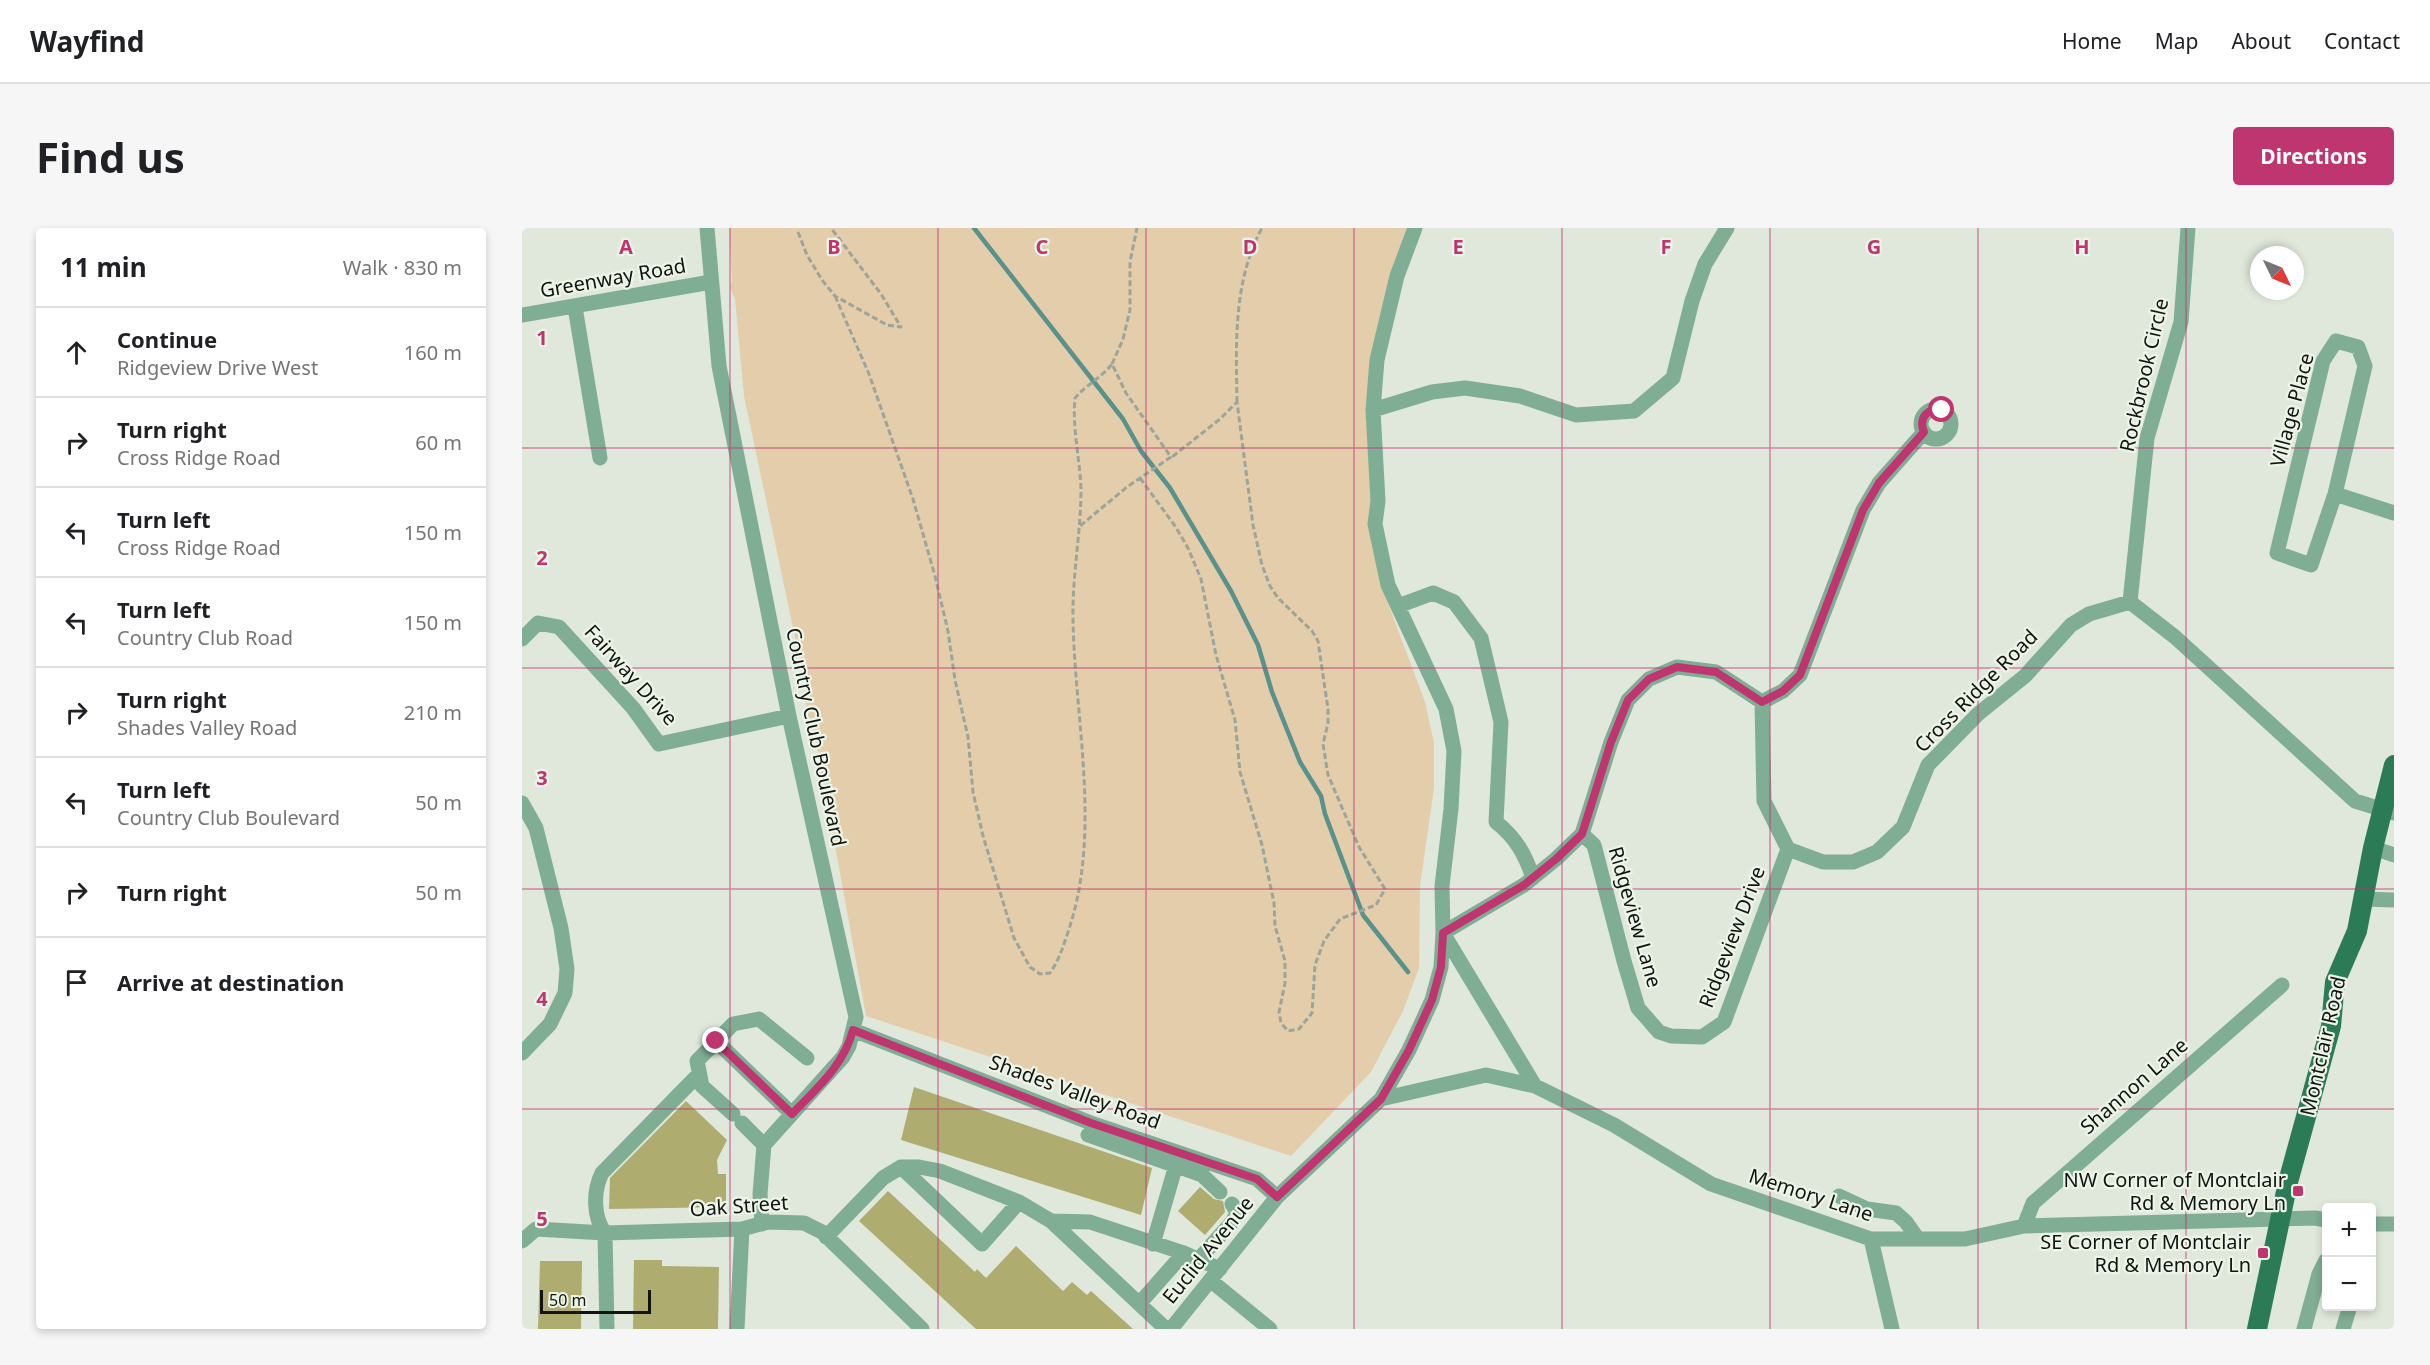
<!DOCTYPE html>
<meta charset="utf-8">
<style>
:root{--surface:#fff;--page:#f6f6f6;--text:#202124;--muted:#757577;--line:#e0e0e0;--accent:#be3570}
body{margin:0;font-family:"Noto Sans",sans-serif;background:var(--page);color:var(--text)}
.controls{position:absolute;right:18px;bottom:18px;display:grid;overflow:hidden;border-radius:6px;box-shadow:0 3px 9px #0003}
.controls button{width:54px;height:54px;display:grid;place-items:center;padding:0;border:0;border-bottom:2px solid var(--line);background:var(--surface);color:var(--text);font:30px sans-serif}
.compass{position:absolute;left:1728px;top:18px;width:54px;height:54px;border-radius:50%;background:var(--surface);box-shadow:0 3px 9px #0003;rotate:133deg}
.scale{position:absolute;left:18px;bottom:15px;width:111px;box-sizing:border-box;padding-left:6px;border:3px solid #111410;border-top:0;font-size:16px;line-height:21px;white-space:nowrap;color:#111410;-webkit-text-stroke:4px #edf5e8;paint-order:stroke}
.stop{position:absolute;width:18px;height:18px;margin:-14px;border:4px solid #be3570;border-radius:50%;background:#fff}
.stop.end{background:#be3570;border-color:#fff;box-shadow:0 2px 6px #0008}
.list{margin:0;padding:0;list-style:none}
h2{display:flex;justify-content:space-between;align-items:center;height:78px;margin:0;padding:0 24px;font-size:26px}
h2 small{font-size:20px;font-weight:400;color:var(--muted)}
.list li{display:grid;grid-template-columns:39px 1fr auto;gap:18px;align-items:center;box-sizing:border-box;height:90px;padding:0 24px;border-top:2px solid var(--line)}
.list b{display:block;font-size:22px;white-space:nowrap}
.list p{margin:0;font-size:20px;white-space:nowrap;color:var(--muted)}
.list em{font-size:20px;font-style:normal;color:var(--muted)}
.icon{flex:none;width:33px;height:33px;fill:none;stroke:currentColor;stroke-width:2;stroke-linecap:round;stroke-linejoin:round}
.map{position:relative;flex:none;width:1872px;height:1101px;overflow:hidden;border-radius:6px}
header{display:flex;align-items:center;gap:36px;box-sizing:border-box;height:84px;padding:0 30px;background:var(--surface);border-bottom:2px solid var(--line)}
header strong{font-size:28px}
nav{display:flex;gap:33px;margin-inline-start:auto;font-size:21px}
.intro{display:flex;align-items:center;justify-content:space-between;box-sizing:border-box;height:144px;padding:0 36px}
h1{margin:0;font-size:42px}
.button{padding:15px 27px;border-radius:6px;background:var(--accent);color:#fff;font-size:21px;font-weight:700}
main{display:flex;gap:36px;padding:0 36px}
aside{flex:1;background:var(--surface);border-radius:6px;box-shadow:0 3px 9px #0003}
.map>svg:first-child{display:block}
.green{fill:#e3cdaa}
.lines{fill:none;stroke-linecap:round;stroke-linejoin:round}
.stream{stroke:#58928a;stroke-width:4.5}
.building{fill:#aeac6f}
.path{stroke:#9da49a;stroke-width:3;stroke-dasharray:6 3;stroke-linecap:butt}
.minor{stroke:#7fae94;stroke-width:15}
.major{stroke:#2c7b57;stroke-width:20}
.route{stroke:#be3570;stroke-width:8}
.grid{fill:none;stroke:#be3570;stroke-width:1.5;stroke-opacity:0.55}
.poi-dot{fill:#be3570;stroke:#edf5e8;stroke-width:2}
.labels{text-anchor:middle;stroke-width:4.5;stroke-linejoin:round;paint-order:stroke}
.street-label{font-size:20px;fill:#111410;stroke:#edf5e8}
.poi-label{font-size:20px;fill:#111410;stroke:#edf5e8;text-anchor:end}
.grid-label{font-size:20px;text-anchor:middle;font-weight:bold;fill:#be3570;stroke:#edf5e8;stroke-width:4.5;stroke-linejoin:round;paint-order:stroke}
</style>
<header>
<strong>Wayfind</strong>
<nav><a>Home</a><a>Map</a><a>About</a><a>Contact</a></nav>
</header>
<div class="intro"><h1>Find us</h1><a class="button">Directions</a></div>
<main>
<aside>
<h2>11 min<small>Walk · 830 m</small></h2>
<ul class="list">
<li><svg class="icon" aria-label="ahead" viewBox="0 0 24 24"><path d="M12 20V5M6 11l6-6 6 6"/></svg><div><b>Continue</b><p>Ridgeview Drive West</p></div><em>160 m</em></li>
<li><svg class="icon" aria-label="right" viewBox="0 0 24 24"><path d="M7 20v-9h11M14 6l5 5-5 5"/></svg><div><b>Turn right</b><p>Cross Ridge Road</p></div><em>60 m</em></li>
<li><svg class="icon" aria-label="left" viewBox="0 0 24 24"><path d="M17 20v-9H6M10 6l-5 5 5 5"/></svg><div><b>Turn left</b><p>Cross Ridge Road</p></div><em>150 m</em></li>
<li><svg class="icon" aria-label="left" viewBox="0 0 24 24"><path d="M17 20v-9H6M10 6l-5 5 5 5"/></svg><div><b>Turn left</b><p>Country Club Road</p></div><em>150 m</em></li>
<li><svg class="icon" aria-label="right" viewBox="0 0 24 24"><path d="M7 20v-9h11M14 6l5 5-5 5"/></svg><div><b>Turn right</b><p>Shades Valley Road</p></div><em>210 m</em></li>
<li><svg class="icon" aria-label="left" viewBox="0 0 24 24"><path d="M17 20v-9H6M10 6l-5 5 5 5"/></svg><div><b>Turn left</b><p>Country Club Boulevard</p></div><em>50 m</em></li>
<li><svg class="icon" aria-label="right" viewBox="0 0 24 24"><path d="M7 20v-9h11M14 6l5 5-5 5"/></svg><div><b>Turn right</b></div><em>50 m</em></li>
<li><svg class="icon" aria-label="arrive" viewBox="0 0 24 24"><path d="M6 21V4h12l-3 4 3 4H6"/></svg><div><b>Arrive at destination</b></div></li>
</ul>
</aside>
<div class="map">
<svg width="1872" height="1101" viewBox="0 0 1872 1101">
<rect width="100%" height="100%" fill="#e0e8db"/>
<!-- green -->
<path class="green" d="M207,0H886L849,131L860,359L903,474L912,515V560L898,658L897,740L881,783L849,844L769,928L344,788L294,513L284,487V461L222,168L213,71L208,59L210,52Z"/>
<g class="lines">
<!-- stream -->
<path class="stream" d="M452,0L601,191L619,223L648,260L709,363L736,417L750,464L778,534L799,568L803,586L841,687L886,744"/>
</g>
<!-- building -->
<path class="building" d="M392,859L630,940L619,987L379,912Z
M164,873L205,912L195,932L196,946H204V979L87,981L88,950Z
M678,959L692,971L701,973L703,984L683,1007L656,983Z
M366,963L453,1044L455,1041L464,1050L494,1018L541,1063L550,1054L565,1067L569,1063L611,1101H454L337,993Z
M112,1032H140V1038L197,1039L196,1101H111Z
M18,1033H60L59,1101H16Z"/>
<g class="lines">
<!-- path -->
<path class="path" d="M276,4L285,27L300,52L313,68L365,97L379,99L359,66L309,0
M313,68L347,146L391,271L413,348L426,403L433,452L446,509L451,564L461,608L492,710L508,739L518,746L528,745C537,732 541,719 546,704C580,605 553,495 551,392C550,348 559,305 559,261C558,231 550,200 553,170C564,157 579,150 590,136L604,165L649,229L605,259L558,298
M590,136L601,111L608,82V34L615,0
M715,174C714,115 711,54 740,0
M618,250L653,298L666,320L679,351L694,427L713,492L718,544L740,617L752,675L753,698L763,733V755L757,784L759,795L766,803L777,801L790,785L793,737L802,713L818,691L854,677L863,661L837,619L806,547L801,516L806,495V481L796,413L790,403L756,370L748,358L740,337L731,297L715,174L698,191L650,229"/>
<!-- minor -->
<path class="minor" d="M185,0L197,138L267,488L334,789L327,818L321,829L242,917L238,966L240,996
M893,0L875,48L855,132L851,182L856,273L853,296L866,357L924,481L932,523L929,581L920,658L921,705L1013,858
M53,79L78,230
M0,87L189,54
M1814,113L1836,119L1843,138L1813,266L1789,337L1755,325L1801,133Z
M1399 196a15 15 0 1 1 30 0a15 15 0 1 1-30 0Z
M851,182L910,164L943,160L998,168L1054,187L1112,183L1151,150L1170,73L1183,36L1205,0
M1813,266L1872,285
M1608,374L1625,210L1659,94L1666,0
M876,378L911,365L932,374L959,410L979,494L974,594C994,610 1003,626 1011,650
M0,411L16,395L37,399L111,480L137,516L267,488
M1240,474L1261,463L1278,447L1341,282L1357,255L1402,204
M0,575L14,600L39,700L45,741L43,765L28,796L0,825
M1060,606L1072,617L1102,733L1116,780L1137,804L1149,808L1180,809L1202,794L1266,621
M1851,620L1872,627
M1841,671L1872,672
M331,802L569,895L735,951L755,969
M194,813L270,886
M859,871L964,847L1013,858L1092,897L1189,956L1349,1011H1443L1502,998L1793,990L1804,992
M211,886L180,858L175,833L211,796L237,791L285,830
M220,895L242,917
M566,907L680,947L698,964
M379,939L460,1016L497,974
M1317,968L1345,981L1374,985L1384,994L1396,1011
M529,993L568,994L662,1025
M1850,996H1872
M1502,998L1511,975L1760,757
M83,1005C71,989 71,963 80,945L177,846
M83,1005L85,1101
M304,1009L361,950L379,939H397L418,943L497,974L529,993L644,1101
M1349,1011L1370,1101
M0,1013L14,1001L83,1005L220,1001L246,994L282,995L300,1004L400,1101
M631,1016L654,937
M677,1031L711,993L715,984L710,976
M688,1052L748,1101
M617,1076L662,1025L698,1041
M215,1101L220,1001
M649,1101L755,969L859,871L887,822L910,772L919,739L921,705L1002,657L1034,631L1060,606L1089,514L1106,472L1127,451L1155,439L1194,444L1240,474L1242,573L1266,621L1301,634H1331L1355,624L1381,599L1406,537L1456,486L1503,448L1549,397L1567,386L1608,374L1653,409L1833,573L1872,585
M1782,1101L1797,1046L1804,1032
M1821,1101L1828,1078"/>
<!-- major -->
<path class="major" d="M1735,1101L1766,954L1809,798L1813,754L1835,703L1851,620L1872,537"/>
</g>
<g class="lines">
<!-- route -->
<path class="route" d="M194,813L270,886C295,860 322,837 331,802L569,895L735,951L755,969L859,871L887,822L910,772L919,739L921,705L1002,657L1034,631L1060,606L1089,514L1106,472L1127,451L1155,439L1194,444L1240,474L1261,463L1278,447L1341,282L1357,255L1402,204C1396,190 1406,179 1420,182"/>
</g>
<!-- grid -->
<path class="grid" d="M208,0V1101M416,0V1101M624,0V1101M832,0V1101M1040,0V1101M1248,0V1101M1456,0V1101M1664,0V1101M0,220H1872M0,440H1872M0,661H1872M0,881H1872"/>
<!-- markers -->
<g class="poi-dot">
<rect x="1770" y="957" width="12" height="12" rx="3"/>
<rect x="1735" y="1019" width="12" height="12" rx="3"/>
</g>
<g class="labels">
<!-- street labels -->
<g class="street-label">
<text transform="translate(91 50) rotate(-10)" y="7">Greenway Road</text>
<text transform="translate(1622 147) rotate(-77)" y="7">Rockbrook Circle</text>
<text transform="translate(1770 182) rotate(-75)" y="7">Village Place</text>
<text transform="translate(109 447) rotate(48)" y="7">Fairway Drive</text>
<text transform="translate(1454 463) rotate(-45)" y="7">Cross Ridge Road</text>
<text transform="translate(294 509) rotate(78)" y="7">Country Club Boulevard</text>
<text transform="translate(1113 689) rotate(74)" y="7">Ridgeview Lane</text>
<text transform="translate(1210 709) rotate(-69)" y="7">Ridgeview Drive</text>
<text transform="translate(1801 818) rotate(-77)" y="7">Montclair Road</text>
<text transform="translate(1612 858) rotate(-41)" y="7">Shannon Lane</text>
<text transform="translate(553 864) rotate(20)" y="7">Shades Valley Road</text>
<text transform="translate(1289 967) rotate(18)" y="7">Memory Lane</text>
<text transform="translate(217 978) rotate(-4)" y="7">Oak Street</text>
<text transform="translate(686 1022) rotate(-51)" y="7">Euclid Avenue</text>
</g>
<!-- poi labels -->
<g class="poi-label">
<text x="1764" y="959">NW Corner of Montclair<tspan x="1764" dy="23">Rd &amp; Memory Ln</tspan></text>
<text x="1729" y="1021">SE Corner of Montclair<tspan x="1729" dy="23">Rd &amp; Memory Ln</tspan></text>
</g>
</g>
<g class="grid-label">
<text x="104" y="26">A</text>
<text x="312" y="26">B</text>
<text x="520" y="26">C</text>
<text x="728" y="26">D</text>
<text x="936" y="26">E</text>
<text x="1144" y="26">F</text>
<text x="1352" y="26">G</text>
<text x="1560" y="26">H</text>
<text x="20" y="117">1</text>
<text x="20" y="337">2</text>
<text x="20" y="557">3</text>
<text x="20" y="778">4</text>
<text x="20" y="998">5</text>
</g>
</svg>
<div class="controls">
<button>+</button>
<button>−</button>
</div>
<svg class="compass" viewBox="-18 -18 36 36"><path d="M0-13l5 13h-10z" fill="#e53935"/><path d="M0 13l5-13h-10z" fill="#757577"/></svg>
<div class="scale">50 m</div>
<div class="stop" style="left:1420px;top:182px"></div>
<div class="stop end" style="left:194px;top:813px"></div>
</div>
</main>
